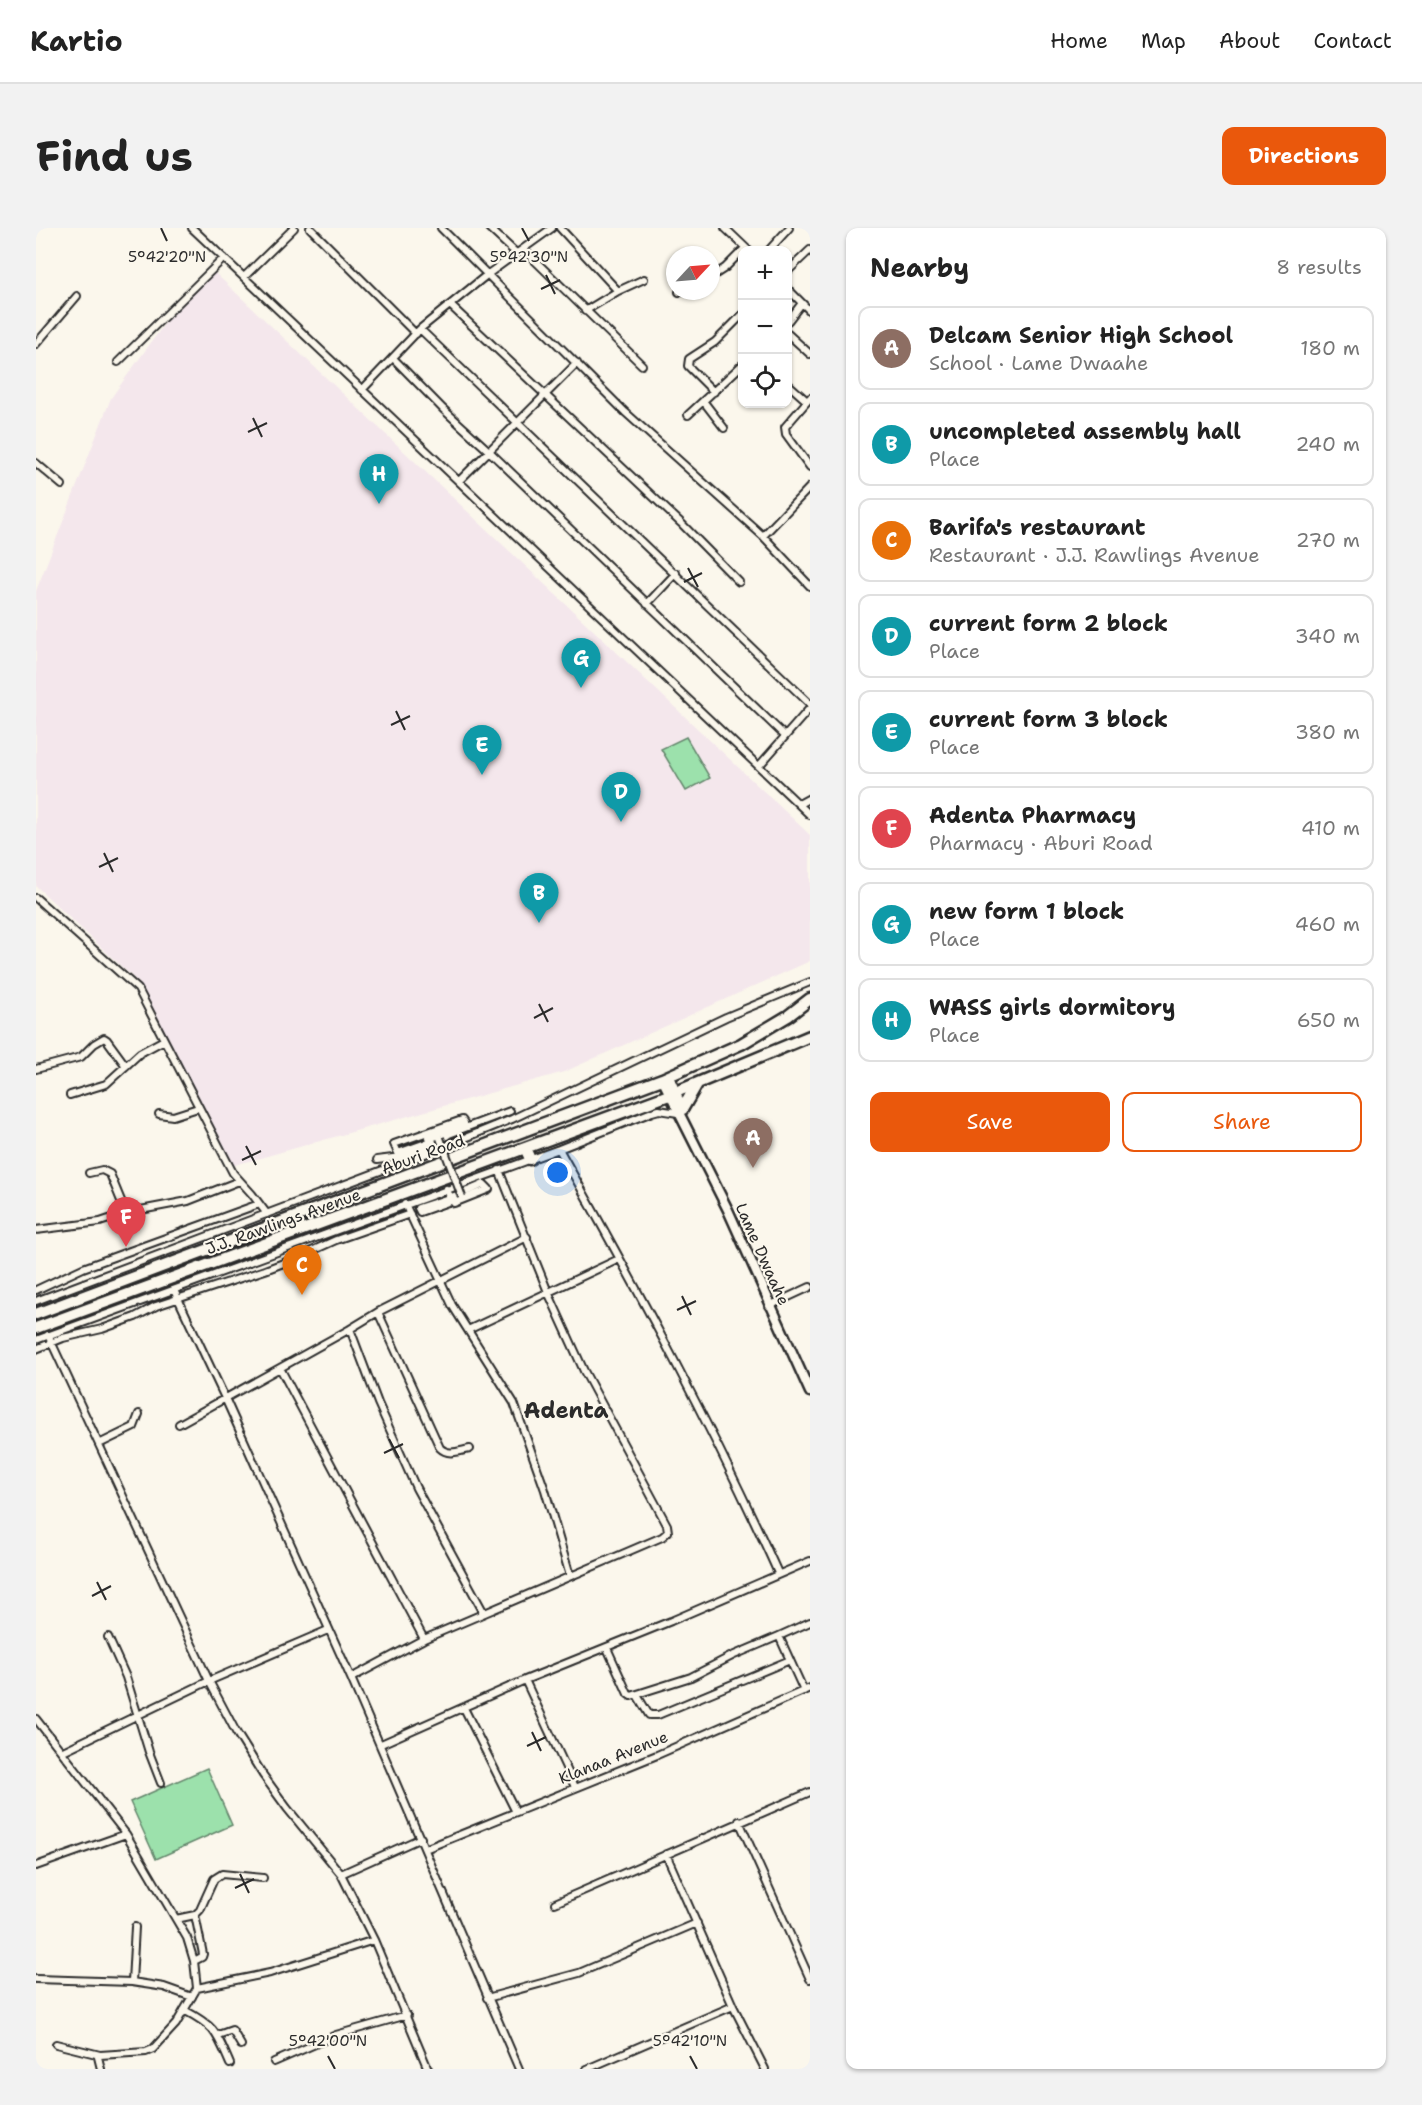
<!DOCTYPE html>
<meta charset="utf-8">
<style>
:root{--surface:#fff;--page:#f2f2f2;--text:#222;--muted:#767676;--line:#e0e0e0;--accent:#ea580c}
body{margin:0;font-family:"Shantell Sans",sans-serif;background:var(--page);color:var(--text)}
.controls{position:absolute;right:18px;top:18px;display:grid;overflow:hidden;border-radius:12px;box-shadow:0 2px 4px #0004}
.controls button{width:54px;height:54px;display:grid;place-items:center;padding:0;border:0;border-bottom:2px solid var(--line);background:var(--surface);color:var(--text);font:30px sans-serif}
.compass{position:absolute;left:630px;top:18px;width:54px;height:54px;border-radius:50%;background:var(--surface);box-shadow:0 2px 4px #0004;rotate:64deg}
.you{position:absolute;left:522px;top:945px;width:21px;height:21px;margin:-15px;border:4px solid #fff;border-radius:50%;background:#1a73e8;box-shadow:0 0 0 9px #1a73e833}
.badge{display:grid;place-items:center;width:39px;height:39px;border-radius:50%;background:var(--accent);color:#fff;font-size:20px;font-weight:700}
.pin{position:absolute;translate:-50% -50px;filter:drop-shadow(0 2px 3px #0008)}
.pin::after{content:'';position:absolute;top:32px;width:21px;height:18px;background:inherit;clip-path:polygon(0 0,100% 0,50% 100%)}
.list{margin:0;padding:0;list-style:none}
h2{display:flex;justify-content:space-between;align-items:center;height:78px;margin:0;padding:0 24px;font-size:26px}
h2 small{font-size:20px;font-weight:400;color:var(--muted)}
.list li{display:grid;grid-template-columns:39px 1fr auto;gap:18px;align-items:center;box-sizing:border-box;height:84px;margin:0 12px 12px;padding:0 12px;border:2px solid var(--line);border-radius:12px}
.list b{display:block;font-size:22px;white-space:nowrap}
.list p{margin:0;font-size:20px;white-space:nowrap;color:var(--muted)}
.list em{font-size:20px;font-style:normal;color:var(--muted)}
.actions{display:flex;gap:12px;padding:18px 24px}
.actions a{flex:1;padding:14px 0;border:2px solid var(--accent);border-radius:12px;text-align:center;font-size:21px;color:var(--accent)}
.actions .main{background:var(--accent);color:#fff}
.icon{flex:none;width:33px;height:33px;fill:none;stroke:currentColor;stroke-width:2;stroke-linecap:round;stroke-linejoin:round}
.map{position:relative;flex:none;width:774px;height:1841px;overflow:hidden;border-radius:12px}
header{display:flex;align-items:center;gap:36px;box-sizing:border-box;height:84px;padding:0 30px;background:var(--surface);border-bottom:2px solid var(--line)}
header strong{font-size:28px}
nav{display:flex;gap:33px;margin-inline-start:auto;font-size:21px}
.intro{display:flex;align-items:center;justify-content:space-between;box-sizing:border-box;height:144px;padding:0 36px}
h1{margin:0;font-size:42px}
.button{padding:15px 27px;border-radius:12px;background:var(--accent);color:#fff;font-size:21px;font-weight:700}
main{display:flex;gap:36px;padding:0 36px}
aside{flex:1;background:var(--surface);border-radius:12px;box-shadow:0 2px 4px #0004}
.map>svg:first-child{display:block}
.built{fill:#f4e7ec}
.green{fill:#9ce1ac;stroke:#64866c;stroke-width:1.5}
.lines{fill:none;stroke-linecap:round;stroke-linejoin:round}
.street-casing{stroke:#2b2b2b;stroke-width:10}
.secondary-casing{stroke:#2b2b2b;stroke-width:13}
.highway-casing{stroke:#2b2b2b;stroke-width:15}
.street{stroke:#fbf7ec;stroke-width:6}
.secondary{stroke:#fbf7ec;stroke-width:8}
.highway{stroke:#fbf7ec;stroke-width:10}
.street-bridge-casing{stroke:#2b2b2b;stroke-width:10;stroke-linecap:butt}
.street-bridge{stroke:#fbf7ec;stroke-width:6}
.ticks{fill:none;stroke:#2b2b2b;stroke-width:2}
.labels{text-anchor:middle;stroke-width:4.5;stroke-linejoin:round;paint-order:stroke}
.street-label{font-size:16px;fill:#2b2b2b;stroke:#fbf7ec}
.district-label{font-size:22px;font-weight:bold;fill:#2b2b2b;stroke:#fbf7ec}
.ticks-label{font-size:15px;text-anchor:middle;fill:#2b2b2b;stroke:#fbf7ec;stroke-width:4.5;stroke-linejoin:round;paint-order:stroke}
</style>
<header>
<strong>Kartio</strong>
<nav><a>Home</a><a>Map</a><a>About</a><a>Contact</a></nav>
</header>
<div class="intro"><h1>Find us</h1><a class="button">Directions</a></div>
<main>
<div class="map">
<svg width="774" height="1841" viewBox="0 0 774 1841">
<rect width="100%" height="100%" fill="#fbf7ec"/>
<filter id="ink" filterUnits="userSpaceOnUse"><feTurbulence type="fractalNoise" baseFrequency=".0167" numOctaves="2"/><feDisplacementMap in="SourceGraphic" scale="12" xChannelSelector="R" yChannelSelector="G"/><feConvolveMatrix kernelMatrix="1 2 1 2 8 2 1 2 1" color-interpolation-filters="sRGB"/></filter>
<g filter="url(#ink)">
<!-- built -->
<path class="built" d="M178,44L774,607V733L528,844L192,939L103,755L0,658V363L75,170L132,91Z"/>
<!-- green -->
<path class="green" d="M650,509L674,550L650,563L625,521Z
M171,1540L196,1597L120,1631L94,1574Z"/>
<g class="lines">
<!-- street casing -->
<g class="street-casing">
<path id="street" d="M156,0L774,587
M274,0L380,106
M405,0L589,184L727,308L774,358
M453,0L480,25
M524,0L582,63
M689,0L712,22
M487,21L606,137
M733,22L753,0
M752,43L774,22
M208,49L258,0
M675,49L689,40L706,23
M752,61L774,83
M643,64L645,63
M414,77L645,295L703,354
M549,83L582,63L608,51
M752,93L766,75
M384,101L774,476
M752,106L774,126
M0,116L41,68
M357,130L407,181L454,224L749,508
M82,134L188,30
M752,156L771,173
M326,162L384,101L452,46L516,0
M678,164L652,138L653,131L679,114L706,87
M774,170L749,199L750,206L774,239
M668,174L688,200
M652,187L706,137
M0,235L26,257
M423,253L541,135
M727,308L774,259
M611,376L640,345
M723,538L774,480
M763,576L774,570
M0,670L102,761L197,945L216,966L231,986
M0,841L45,829L58,816L68,810L71,812L90,838
M34,867L70,856L104,825L128,812
M123,886L137,888L162,880
M523,921C601,1060 677,1200 742,1345
M397,923L393,909L428,895L426,892L358,916L362,925L404,910
M341,932L365,929L396,918L413,906L474,883
M53,945L66,942L74,946L90,985
M410,961L418,975L453,961L448,956C427,966 405,973 382,980L384,984L426,969
M369,976L416,1077L478,1175L509,1262L534,1348
M0,1002L64,994L94,984L152,973L203,953
M0,1062L47,1040L223,976
M138,1062L189,1170L315,1450L483,1841
M0,1073L397,923L476,891L690,789L774,754
M733,1078L774,1059
M342,1084L404,1220C412,1228 423,1223 434,1221
M314,1101L342,1175L380,1260L448,1385
M432,1102L583,1031
M12,1107L173,1453L200,1504L227,1547L251,1580L305,1646L338,1712L392,1841
M0,1112L523,921L616,884L623,882L642,885
M0,1121L27,1110L66,1101L99,1089L120,1078L229,1042L258,1031L300,1012L374,986
M244,1140L388,1411
M143,1196L314,1101L342,1084L491,1009
M63,1216L98,1199L103,1186
M743,1408L774,1394
M72,1409L90,1449L113,1524L125,1555
M571,1420L592,1466L595,1468L655,1449L696,1428L743,1408L768,1463
M315,1450L388,1411L626,1309L632,1304L631,1297L548,1143L512,1064L463,942
M489,1452L539,1559
M601,1467L613,1487H622L754,1432
M428,1480L480,1584
M0,1491L90,1606L151,1710L158,1733L161,1760L140,1796L117,1821L110,1824L64,1827L62,1829L65,1841
M345,1516L489,1452L635,1393L774,1333
M27,1523L173,1453L292,1402
M703,1593L774,1751
M389,1621L621,1527L774,1460
M630,1626L697,1778L729,1841
M0,1638L90,1606
M305,1646L385,1610
M519,1675L774,1564
M140,1691L159,1687L164,1682L178,1651L186,1646L227,1650
M158,1733L166,1729L167,1726L159,1687
M0,1751L96,1754L128,1759L156,1769
M96,1754L99,1699
M161,1760L234,1745L338,1712
M451,1770L543,1745L661,1695
M148,1782C180,1799 180,1804 194,1836
M182,1807L196,1802L205,1817
M20,1816L64,1827
M238,1834L300,1807L371,1787
M551,1841L697,1778"/>
</g>
<!-- secondary casing -->
<g class="secondary-casing">
<path id="secondary" d="M633,848L647,882
M626,851L692,982L774,1164"/>
</g>
<!-- highway casing -->
<g class="highway-casing">
<path id="highway" d="M647,880L661,856
M489,920L494,931
M0,1086L626,851L705,816L752,788L774,771
M0,1100L633,867L774,808"/>
</g>
<!-- street -->
<use href="#street" class="street"/>
<!-- secondary -->
<use href="#secondary" class="secondary"/>
<!-- highway -->
<use href="#highway" class="highway"/>
<!-- street-bridge casing -->
<g class="street-bridge-casing">
<path id="street-bridge" d="M404,910L426,969"/>
</g>
<!-- street-bridge -->
<use href="#street-bridge" class="street-bridge"/>
</g>
</g>
<!-- ticks -->
<path class="ticks" d="M125,0L131,13M486,0L493,13M510,47L519,66M505,61L524,52M217,190L226,209M212,204L231,195M652,340L662,359M648,354L666,345M360,483L369,502M355,497L374,488M68,625L77,644M63,639L82,630M503,776L512,794M498,790L517,780M210,918L220,937M206,932L225,923M646,1068L655,1087M641,1082L660,1073M353,1211L363,1230M348,1225L367,1216M61,1354L70,1372M56,1368L75,1358M496,1504L505,1523M491,1518L510,1509M204,1646L213,1665M199,1660L218,1651M292,1828L299,1841M654,1828L661,1841"/>
<g class="labels">
<!-- street labels -->
<g class="street-label">
<text transform="translate(387 926) rotate(-20)" y="6">Aburi Road</text>
<text transform="translate(247 993) rotate(-20)" y="6">J.J. Rawlings Avenue</text>
<text transform="translate(727 1026) rotate(66)" y="6">Lame Dwaahe</text>
<text transform="translate(577 1529) rotate(-22)" y="6">Klanaa Avenue</text>
</g>
<!-- district labels -->
<g class="district-label">
<text x="530" y="1190">Adenta</text>
</g>
</g>
<g class="ticks-label">
<text x="131" y="34">5°42'20"N</text>
<text x="493" y="34">5°42'30"N</text>
<text x="292" y="1818">5°42'00"N</text>
<text x="654" y="1818">5°42'10"N</text>
</g>
</svg>
<div class="controls">
<button>+</button>
<button>−</button>
<button><svg class="icon" aria-label="locate" viewBox="0 0 24 24"><circle cx="12" cy="12" r="6"/><path d="M12 2v4M12 18v4M2 12h4M18 12h4"/></svg></button>
</div>
<svg class="compass" viewBox="-18 -18 36 36"><path d="M0-13l5 13h-10z" fill="#e53935"/><path d="M0 13l5-13h-10z" fill="#767676"/></svg>
<div class="you"></div>
<div class="pin badge" style="left:717px;top:940px;background:#8d6e63">A</div>
<div class="pin badge" style="left:503px;top:695px;background:#0f9aa8">B</div>
<div class="pin badge" style="left:266px;top:1067px;background:#e8710a">C</div>
<div class="pin badge" style="left:585px;top:594px;background:#0f9aa8">D</div>
<div class="pin badge" style="left:446px;top:547px;background:#0f9aa8">E</div>
<div class="pin badge" style="left:90px;top:1019px;background:#e0444e">F</div>
<div class="pin badge" style="left:545px;top:460px;background:#0f9aa8">G</div>
<div class="pin badge" style="left:343px;top:276px;background:#0f9aa8">H</div>
</div>
<aside>
<h2>Nearby<small>8 results</small></h2>
<ul class="list">
<li><span class="badge" style="background:#8d6e63">A</span><div><b>Delcam Senior High School</b><p>School · Lame Dwaahe</p></div><em>180 m</em></li>
<li><span class="badge" style="background:#0f9aa8">B</span><div><b>uncompleted assembly hall</b><p>Place</p></div><em>240 m</em></li>
<li><span class="badge" style="background:#e8710a">C</span><div><b>Barifa's restaurant</b><p>Restaurant · J.J. Rawlings Avenue</p></div><em>270 m</em></li>
<li><span class="badge" style="background:#0f9aa8">D</span><div><b>current form 2 block</b><p>Place</p></div><em>340 m</em></li>
<li><span class="badge" style="background:#0f9aa8">E</span><div><b>current form 3 block</b><p>Place</p></div><em>380 m</em></li>
<li><span class="badge" style="background:#e0444e">F</span><div><b>Adenta Pharmacy</b><p>Pharmacy · Aburi Road</p></div><em>410 m</em></li>
<li><span class="badge" style="background:#0f9aa8">G</span><div><b>new form 1 block</b><p>Place</p></div><em>460 m</em></li>
<li><span class="badge" style="background:#0f9aa8">H</span><div><b>WASS girls dormitory</b><p>Place</p></div><em>650 m</em></li>
</ul>
<div class="actions"><a class="main">Save</a><a>Share</a></div>
</aside>
</main>
